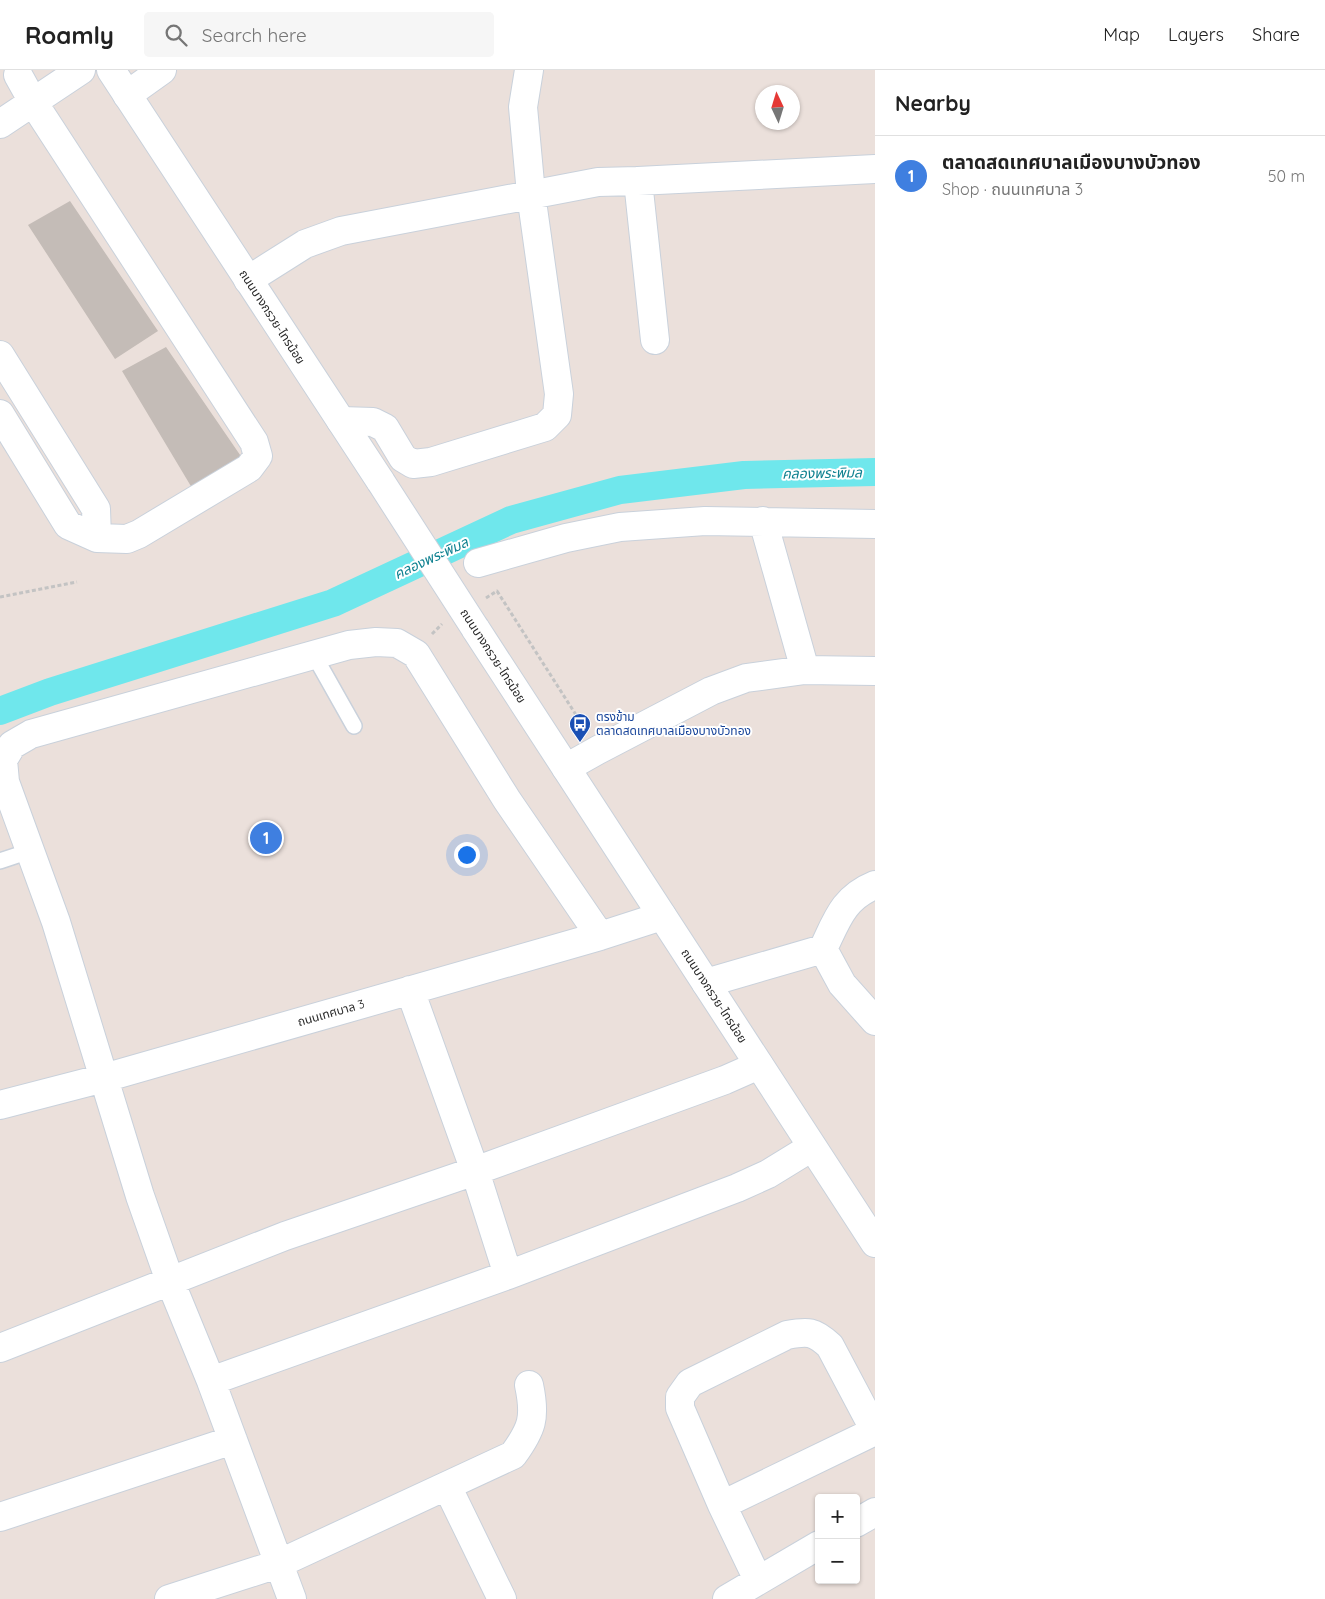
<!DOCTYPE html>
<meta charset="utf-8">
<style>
:root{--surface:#fff;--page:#f6f6f6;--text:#222;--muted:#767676;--line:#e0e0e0;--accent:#b45309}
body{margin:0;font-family:Quicksand,"Noto Sans Thai",sans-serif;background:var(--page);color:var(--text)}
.controls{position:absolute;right:15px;bottom:15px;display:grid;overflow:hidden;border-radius:5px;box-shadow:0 1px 4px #0004}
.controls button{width:45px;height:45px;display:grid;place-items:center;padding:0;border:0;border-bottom:1px solid var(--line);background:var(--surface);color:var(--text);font:25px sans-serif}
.compass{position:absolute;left:755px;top:15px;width:45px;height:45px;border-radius:50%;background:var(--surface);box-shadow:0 1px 4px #0004;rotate:356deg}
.you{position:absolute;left:466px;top:784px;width:18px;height:18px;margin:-12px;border:4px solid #fff;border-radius:50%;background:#1a73e8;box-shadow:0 0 0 8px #1a73e833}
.badge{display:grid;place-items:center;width:32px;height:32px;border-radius:50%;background:var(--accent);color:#fff;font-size:16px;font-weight:700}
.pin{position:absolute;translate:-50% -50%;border:2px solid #fff;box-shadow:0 1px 5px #0006}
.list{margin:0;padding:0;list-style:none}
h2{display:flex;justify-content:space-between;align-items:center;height:65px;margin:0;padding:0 20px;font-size:21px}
h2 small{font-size:16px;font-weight:400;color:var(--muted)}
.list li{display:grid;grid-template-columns:32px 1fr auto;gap:15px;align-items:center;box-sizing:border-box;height:80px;padding:0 20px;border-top:1px solid var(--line)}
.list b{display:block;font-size:19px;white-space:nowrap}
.list p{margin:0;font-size:16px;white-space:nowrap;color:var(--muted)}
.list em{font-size:16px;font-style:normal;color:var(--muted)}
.icon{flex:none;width:28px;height:28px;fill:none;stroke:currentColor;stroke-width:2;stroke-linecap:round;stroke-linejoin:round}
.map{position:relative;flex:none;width:875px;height:1529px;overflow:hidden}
header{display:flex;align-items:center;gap:30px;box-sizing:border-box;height:70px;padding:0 25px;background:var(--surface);border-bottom:1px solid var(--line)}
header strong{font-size:24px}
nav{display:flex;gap:28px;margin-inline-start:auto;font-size:18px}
.search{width:350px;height:45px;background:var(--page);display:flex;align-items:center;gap:12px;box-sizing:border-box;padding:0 18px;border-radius:5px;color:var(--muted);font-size:19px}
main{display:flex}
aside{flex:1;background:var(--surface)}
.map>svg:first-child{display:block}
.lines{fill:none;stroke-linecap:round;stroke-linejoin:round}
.canal{stroke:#6fe7ec;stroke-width:28}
.building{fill:#c4bcb7}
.lane-casing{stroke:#c9d1db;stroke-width:18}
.street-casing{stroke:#c9d1db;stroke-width:30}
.secondary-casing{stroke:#c9d1db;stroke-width:30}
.path{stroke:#c3c3c3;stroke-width:3;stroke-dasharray:4 2.5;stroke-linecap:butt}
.lane{stroke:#fff;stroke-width:15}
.street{stroke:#fff;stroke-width:28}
.secondary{stroke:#fff;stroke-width:28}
.secondary-bridge-casing{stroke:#c9d1db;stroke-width:30;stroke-linecap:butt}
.secondary-bridge{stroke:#fff;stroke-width:28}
.labels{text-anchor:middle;stroke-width:4;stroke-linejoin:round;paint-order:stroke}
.street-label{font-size:12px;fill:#292929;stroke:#fff}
.transit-label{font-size:12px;fill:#164399;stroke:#fff;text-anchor:start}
.water-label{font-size:14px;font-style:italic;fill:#0f8190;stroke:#fff}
</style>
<header>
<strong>Roamly</strong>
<div class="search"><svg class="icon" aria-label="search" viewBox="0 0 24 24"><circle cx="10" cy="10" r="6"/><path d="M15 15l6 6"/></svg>Search here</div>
<nav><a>Map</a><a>Layers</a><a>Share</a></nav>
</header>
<main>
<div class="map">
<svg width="875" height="1529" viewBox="0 0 875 1529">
<rect width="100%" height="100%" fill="#ebe0db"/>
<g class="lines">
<!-- canal -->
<path class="canal" d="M0,641L50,622L333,533L511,450L620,420L744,405L875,402"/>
</g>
<!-- building -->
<path class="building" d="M70,131L158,261L115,289L28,155Z
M166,277L249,398L198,428L122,301Z"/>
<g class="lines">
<!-- lane casing -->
<g class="lane-casing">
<path id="lane" d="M314,585L354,656
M0,791L30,781"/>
</g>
<!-- street casing -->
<g class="street-casing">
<path id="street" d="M127,25L162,0
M0,54L81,0
M638,111L655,270
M248,210L305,174L341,161L598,112L638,111L875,99
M0,285L96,439L97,468
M0,344L68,455L97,468L127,469L139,464L249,398L258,386L254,372L33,32L18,5
M341,351L373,352L385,358L403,388L413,394L431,392L545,357L557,345L559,324L531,124L523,37L529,0
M763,451L805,600
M478,493L566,468L620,457L705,451L875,454
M566,698L598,680L711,621L746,608L805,600L875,601
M823,879L842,914L875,951
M706,913L823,879C837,850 843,828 875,815
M410,920L475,1101L508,1205
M0,1035L104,1008L600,866L662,846
M0,1278L285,1166L475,1101L725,1010L759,995
M211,1311L508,1205L737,1118L768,1104L812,1077
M447,1416L502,1529
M722,1435L875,1361
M0,1447L233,1370
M856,1453L875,1442
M758,1510L722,1435L680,1338V1327L690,1313L787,1265C808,1261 814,1261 830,1276L875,1361
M169,1529L278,1494L513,1385C532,1359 536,1348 529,1315
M292,1529L211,1311L170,1211L140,1126L56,852L5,712L3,690L12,675L31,664L349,575L376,572L397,573L416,584L507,730L600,866
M727,1529L819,1475"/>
</g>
<!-- secondary casing -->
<g class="secondary-casing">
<path id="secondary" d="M111,0L381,412
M475,558L875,1173"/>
</g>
<!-- path -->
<path class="path" d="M0,527L77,512
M486,528L497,521L585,659
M432,564L442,554"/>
<!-- lane -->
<use href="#lane" class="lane"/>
<!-- street -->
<use href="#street" class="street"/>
<!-- secondary -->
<use href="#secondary" class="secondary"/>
<!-- secondary-bridge casing -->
<g class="secondary-bridge-casing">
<path id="secondary-bridge" d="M381,412L475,558"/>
</g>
<!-- secondary-bridge -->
<use href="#secondary-bridge" class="secondary-bridge"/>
</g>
<!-- icons -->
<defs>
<g id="bus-pin" transform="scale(1.125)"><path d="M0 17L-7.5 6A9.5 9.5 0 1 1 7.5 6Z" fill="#1a4fb4" stroke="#fff"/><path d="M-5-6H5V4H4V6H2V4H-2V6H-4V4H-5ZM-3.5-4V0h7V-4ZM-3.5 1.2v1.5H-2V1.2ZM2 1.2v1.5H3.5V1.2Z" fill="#fff"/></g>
</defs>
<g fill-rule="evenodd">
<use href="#bus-pin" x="580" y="654"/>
</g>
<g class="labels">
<!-- street labels -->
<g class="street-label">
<text transform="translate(272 247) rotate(57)" y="4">ถนนบางกรวย-ไทรน้อย</text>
<text transform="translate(493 586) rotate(57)" y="4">ถนนบางกรวย-ไทรน้อย</text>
<text transform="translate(714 926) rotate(57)" y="4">ถนนบางกรวย-ไทรน้อย</text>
<text transform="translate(331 943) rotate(-16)" y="4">ถนนเทศบาล 3</text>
</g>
<!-- transit labels -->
<g class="transit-label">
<text x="596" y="651">ตรงข้าม<tspan x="596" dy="14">ตลาดสดเทศบาลเมืองบางบัวทอง</tspan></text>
</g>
<!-- water labels -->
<g class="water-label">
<text transform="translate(822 403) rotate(-1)" y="5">คลองพระพิมล</text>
<text transform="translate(431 488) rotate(-25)" y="5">คลองพระพิมล</text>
</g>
</g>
</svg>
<div class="controls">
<button>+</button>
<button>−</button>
</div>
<svg class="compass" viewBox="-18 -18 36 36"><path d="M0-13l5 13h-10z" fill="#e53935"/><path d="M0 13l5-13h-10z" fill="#767676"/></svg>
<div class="you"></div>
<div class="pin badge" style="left:266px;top:768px;background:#3f7fe0">1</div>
</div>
<aside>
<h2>Nearby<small></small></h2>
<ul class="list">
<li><span class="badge" style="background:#3f7fe0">1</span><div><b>ตลาดสดเทศบาลเมืองบางบัวทอง</b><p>Shop · ถนนเทศบาล 3</p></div><em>50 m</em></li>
</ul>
</aside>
</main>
